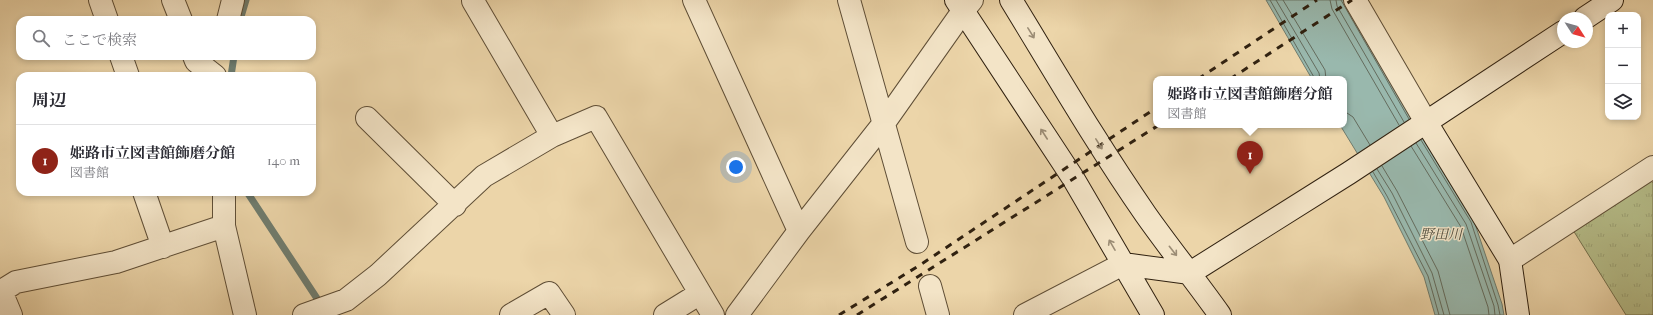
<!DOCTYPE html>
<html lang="ja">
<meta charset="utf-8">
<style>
:root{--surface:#fff;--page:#f2f2f3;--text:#2b2b33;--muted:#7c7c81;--line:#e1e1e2;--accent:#8f2418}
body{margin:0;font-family:"IM FELL French Canon","Noto Serif JP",serif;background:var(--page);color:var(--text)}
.controls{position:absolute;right:12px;top:12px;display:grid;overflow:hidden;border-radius:8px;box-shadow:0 2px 6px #0003}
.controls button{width:36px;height:36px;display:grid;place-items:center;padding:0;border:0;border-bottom:1px solid var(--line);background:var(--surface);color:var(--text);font:20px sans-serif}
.compass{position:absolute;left:1557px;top:12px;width:36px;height:36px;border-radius:50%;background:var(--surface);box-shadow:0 2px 6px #0003;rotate:126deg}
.you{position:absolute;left:736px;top:167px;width:14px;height:14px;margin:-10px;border:3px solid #fff;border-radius:50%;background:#1a73e8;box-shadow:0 0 0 6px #1a73e833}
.badge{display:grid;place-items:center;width:26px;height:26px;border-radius:50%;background:var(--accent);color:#fff;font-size:13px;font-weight:700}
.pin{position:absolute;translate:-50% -33px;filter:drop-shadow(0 1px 2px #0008)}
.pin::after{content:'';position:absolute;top:21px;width:14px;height:12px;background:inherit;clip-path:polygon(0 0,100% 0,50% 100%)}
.popup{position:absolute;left:1153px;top:76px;width:194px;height:52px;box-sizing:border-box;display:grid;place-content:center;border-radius:8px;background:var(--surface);filter:drop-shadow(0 1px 3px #0005);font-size:13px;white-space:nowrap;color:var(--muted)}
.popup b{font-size:15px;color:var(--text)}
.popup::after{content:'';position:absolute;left:50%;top:100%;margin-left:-8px;border:8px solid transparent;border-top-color:var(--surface)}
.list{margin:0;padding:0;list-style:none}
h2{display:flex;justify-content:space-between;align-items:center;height:52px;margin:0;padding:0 16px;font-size:17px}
h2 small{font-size:13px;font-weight:400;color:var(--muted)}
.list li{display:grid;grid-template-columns:26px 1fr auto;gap:12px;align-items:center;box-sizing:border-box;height:72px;padding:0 16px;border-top:1px solid var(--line)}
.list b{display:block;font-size:15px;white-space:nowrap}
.list p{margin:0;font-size:13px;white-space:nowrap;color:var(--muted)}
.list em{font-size:13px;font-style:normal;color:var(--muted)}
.icon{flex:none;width:22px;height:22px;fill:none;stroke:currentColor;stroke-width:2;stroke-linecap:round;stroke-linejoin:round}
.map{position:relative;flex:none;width:1653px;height:315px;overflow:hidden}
.search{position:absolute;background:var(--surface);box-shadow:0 2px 6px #0003;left:16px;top:16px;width:300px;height:44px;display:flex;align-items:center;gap:10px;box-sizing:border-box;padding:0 14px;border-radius:12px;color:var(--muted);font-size:15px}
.panel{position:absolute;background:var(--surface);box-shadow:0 2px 6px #0003;left:16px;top:72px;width:300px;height:124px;border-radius:12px}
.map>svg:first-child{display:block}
.park{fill:url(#park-tufts);stroke:#73704d}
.water{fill:#99b8ad;stroke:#6f7c6e}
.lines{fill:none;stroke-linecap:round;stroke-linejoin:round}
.shore{stroke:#646c5e;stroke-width:1}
.stream{stroke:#6f7c6e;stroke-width:7}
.street-casing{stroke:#5f4e36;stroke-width:24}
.secondary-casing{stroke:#302110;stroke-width:24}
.street{stroke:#f3e4c7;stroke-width:22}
.secondary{stroke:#f3e4c7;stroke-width:22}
.rail{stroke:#302110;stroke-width:3;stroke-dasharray:7 7;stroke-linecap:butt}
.oneway{stroke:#9b8c75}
.labels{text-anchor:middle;stroke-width:3;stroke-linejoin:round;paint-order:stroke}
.water-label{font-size:14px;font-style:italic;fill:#504e3f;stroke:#f3e4c7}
</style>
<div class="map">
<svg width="1653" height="315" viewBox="0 0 1653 315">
<defs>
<pattern id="park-tufts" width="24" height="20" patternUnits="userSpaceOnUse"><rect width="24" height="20" fill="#b6be8a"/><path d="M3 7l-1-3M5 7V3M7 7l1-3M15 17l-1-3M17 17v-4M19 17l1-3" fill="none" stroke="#9da376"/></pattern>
</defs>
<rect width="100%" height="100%" fill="#ecd5a9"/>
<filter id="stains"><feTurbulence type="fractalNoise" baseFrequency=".005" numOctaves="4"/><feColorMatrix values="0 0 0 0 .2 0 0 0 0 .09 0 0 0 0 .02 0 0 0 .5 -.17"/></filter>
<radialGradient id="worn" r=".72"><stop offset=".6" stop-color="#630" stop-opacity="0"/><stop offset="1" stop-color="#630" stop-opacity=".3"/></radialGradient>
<!-- park -->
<path class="park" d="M1650,179L1653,183V315H1626L1573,230Z"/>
<!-- water -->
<path class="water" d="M1266,0H1344L1474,221L1502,304L1504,315H1435L1424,277L1384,197L1340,125H1344V79H1312Z"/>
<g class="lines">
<!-- shore -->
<path class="shore" d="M1270,0L1315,79
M1276,0L1319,73L1320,79
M1283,0L1325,70L1326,79
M1330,0L1332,9L1399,125
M1336,0L1337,6L1404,122
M1341,0L1409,119
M1344,111L1353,117L1370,145
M1421,140L1471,222L1498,305L1500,315
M1416,143L1466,224L1494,306L1495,315
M1411,146L1461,227L1488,307L1489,315
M1382,166L1397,191L1438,271L1450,315
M1377,169L1392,193L1432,273L1444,315
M1373,172L1387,196L1428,276L1439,315"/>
<!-- stream -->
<path class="stream" d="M240,20L246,0
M231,76L234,56
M247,192L322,306"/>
<!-- street casing -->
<g class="street-casing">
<path id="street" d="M100,0L107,20
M173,0L181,20
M694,0L799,231
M849,0L917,242
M1355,0L1426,122
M473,1L552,136
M228,20L233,0
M121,56L128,76
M194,56L196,61L215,76
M367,118L455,205
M144,192L163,247
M224,192V226L245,315
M1510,260L1653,167
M930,286L938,315
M1,291L11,315
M0,292L16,282L116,262L224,226
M304,315L346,300L378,275L484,176L552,136L596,117L713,315
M511,315L549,293L564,315
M665,315L699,294
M737,315L799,231L884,123L963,11L972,0
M1025,315L1123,264"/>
</g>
<!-- secondary casing -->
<g class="secondary-casing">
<path id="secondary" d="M956,0L1073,178L1153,315
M1011,0C1055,72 1098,146 1146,215C1170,249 1196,281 1220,315
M1585,18L1612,0
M1426,122L1510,260L1518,315
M1123,264L1190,273L1349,173L1563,32"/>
</g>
<!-- street -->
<use href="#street" class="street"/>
<!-- secondary -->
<use href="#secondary" class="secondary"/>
<!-- rail -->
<path class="rail" d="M1198,79L1317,0
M1230,79L1352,0
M839,315L920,265L1156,108
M857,315L1159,125"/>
</g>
<!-- one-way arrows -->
<defs><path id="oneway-shaft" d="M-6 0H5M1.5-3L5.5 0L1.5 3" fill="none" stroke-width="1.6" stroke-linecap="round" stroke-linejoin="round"/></defs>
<g class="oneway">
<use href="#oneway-shaft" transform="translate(1031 33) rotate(58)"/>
<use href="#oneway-shaft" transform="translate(1044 134) rotate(-123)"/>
<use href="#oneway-shaft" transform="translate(1099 144) rotate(58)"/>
<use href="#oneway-shaft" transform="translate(1112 245) rotate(-120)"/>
<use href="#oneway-shaft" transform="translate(1173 251) rotate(52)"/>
</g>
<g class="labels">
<!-- water labels -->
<g class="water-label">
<text x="1441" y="239">野田川</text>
</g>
</g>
<rect width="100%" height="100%" filter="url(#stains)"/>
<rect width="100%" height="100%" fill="url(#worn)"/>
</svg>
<div class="controls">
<button>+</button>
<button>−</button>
<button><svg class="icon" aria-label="layers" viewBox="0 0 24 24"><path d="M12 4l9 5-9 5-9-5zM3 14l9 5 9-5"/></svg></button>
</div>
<svg class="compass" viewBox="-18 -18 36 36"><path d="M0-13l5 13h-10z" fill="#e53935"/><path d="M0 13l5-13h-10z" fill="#7c7c81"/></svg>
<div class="you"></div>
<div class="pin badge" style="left:1250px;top:174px">1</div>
<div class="popup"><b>姫路市立図書館飾磨分館</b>図書館</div>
<div class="search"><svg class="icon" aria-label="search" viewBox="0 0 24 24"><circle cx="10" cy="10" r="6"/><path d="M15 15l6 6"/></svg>ここで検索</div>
<section class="panel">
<h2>周辺<small></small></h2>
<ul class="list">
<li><span class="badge">1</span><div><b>姫路市立図書館飾磨分館</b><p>図書館</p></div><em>140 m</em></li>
</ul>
</section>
</div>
